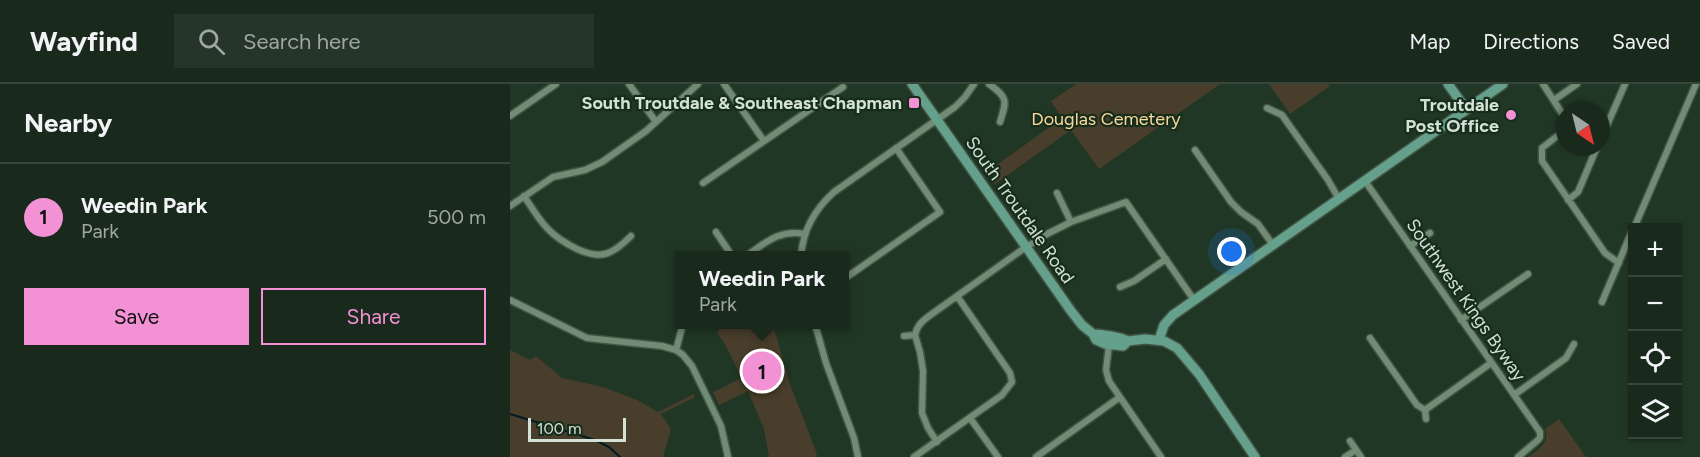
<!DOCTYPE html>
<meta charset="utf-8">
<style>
:root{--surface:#19291c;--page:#263529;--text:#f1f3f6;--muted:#9fa6a3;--line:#37453b;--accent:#f391d5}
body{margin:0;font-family:Figtree,sans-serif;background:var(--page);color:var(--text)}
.controls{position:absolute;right:18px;bottom:18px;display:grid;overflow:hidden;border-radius:0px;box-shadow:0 2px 4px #0004}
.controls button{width:54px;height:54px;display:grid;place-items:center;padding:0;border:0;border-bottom:2px solid var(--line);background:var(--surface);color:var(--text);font:30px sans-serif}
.compass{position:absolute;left:1046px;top:18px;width:54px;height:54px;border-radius:50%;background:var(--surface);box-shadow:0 2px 4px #0004;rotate:145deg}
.scale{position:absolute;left:18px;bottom:15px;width:98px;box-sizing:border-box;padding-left:6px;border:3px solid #d4e2d6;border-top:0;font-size:16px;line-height:21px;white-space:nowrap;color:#d4e2d6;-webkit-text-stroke:4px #172d1b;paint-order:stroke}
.you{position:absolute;left:722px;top:168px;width:21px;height:21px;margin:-15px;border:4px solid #fff;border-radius:50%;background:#1a73e8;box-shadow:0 0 0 9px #1a73e833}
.badge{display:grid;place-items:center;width:39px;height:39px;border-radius:50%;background:var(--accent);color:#111;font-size:20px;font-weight:700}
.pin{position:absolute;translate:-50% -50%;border:3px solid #fff;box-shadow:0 2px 6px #0006}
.popup{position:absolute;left:165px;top:167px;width:174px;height:78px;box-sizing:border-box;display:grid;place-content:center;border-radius:0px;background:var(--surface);filter:drop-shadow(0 2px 4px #0005);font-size:20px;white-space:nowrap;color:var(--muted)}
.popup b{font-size:22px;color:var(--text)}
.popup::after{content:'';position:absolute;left:50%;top:100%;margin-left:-12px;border:12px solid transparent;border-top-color:var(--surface)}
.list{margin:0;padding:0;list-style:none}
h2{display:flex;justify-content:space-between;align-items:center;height:78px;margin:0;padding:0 24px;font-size:26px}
h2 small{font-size:20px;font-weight:400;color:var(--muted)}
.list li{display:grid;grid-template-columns:39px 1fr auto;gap:18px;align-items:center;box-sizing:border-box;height:108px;padding:0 24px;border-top:2px solid var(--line)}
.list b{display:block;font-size:22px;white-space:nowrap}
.list p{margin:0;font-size:20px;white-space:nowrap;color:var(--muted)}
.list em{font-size:20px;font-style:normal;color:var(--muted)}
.actions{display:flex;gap:12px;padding:18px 24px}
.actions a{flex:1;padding:14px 0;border:2px solid var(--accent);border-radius:0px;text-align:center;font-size:21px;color:var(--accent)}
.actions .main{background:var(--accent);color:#111}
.icon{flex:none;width:33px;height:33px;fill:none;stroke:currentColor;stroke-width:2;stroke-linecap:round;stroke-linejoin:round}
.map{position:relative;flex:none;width:1190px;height:373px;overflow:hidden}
header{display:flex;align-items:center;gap:36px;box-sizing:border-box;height:84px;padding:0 30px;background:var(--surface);border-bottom:2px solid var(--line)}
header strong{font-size:28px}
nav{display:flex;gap:33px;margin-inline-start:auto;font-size:21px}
.search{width:420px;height:54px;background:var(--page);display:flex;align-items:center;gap:15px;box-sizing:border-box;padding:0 21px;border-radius:0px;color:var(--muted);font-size:22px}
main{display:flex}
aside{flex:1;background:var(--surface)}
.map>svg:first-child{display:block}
.green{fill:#493e2b}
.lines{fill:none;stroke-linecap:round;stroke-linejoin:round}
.stream{stroke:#021a20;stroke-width:2}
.street-casing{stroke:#425545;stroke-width:9}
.secondary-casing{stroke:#425545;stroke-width:12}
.street{stroke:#728b75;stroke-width:6}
.secondary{stroke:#64a08b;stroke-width:9}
.poi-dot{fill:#f391d5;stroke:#172d1b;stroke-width:2}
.labels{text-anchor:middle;stroke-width:4.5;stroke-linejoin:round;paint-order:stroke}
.poi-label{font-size:18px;font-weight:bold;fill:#d4e2d6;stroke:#172d1b;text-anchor:end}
.park-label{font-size:18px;fill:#fad79c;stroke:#172d1b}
.street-label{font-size:18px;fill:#d4e2d6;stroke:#172d1b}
</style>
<header>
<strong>Wayfind</strong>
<div class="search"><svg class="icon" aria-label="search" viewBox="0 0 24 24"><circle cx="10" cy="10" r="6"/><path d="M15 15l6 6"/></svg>Search here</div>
<nav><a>Map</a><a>Directions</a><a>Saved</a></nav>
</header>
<main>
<aside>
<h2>Nearby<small></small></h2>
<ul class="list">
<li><span class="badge">1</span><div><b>Weedin Park</b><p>Park</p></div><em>500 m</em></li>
</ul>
<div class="actions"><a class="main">Save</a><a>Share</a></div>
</aside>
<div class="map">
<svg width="1190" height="373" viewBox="0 0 1190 373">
<rect width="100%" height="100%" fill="#213725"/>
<!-- green -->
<path class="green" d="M566,0H710L589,85L561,46L485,100L476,89L552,34L541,17Z
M759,0H818L820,2L780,30Z
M211,241H263L279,298L306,367L307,373H259L254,345L238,307L209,321L203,308L232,294L215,260L207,249Z
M0,266L20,276L26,272L52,294L93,303L127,316L148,328L184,310L185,313L151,330L161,345L153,373H0Z
M1049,335L1076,373H1018C1028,366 1041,358 1035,345Z"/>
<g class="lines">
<!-- stream -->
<path class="stream" d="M0,330L85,356L99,363L110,373"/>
<!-- street casing -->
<g class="street-casing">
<path id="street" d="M119,0L146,38
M214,0L254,57
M479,0C498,14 497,16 490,38
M1033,0L1055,34
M1044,16L1067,0
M757,24L772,31L818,96L829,115
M0,32L46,0
M1055,46L1032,64V77L1095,169L1109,179
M1091,55L1115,0
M685,66L721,118L731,128L748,140L763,161
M855,97L1030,348V353L1028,356L1008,373
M193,99L333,3
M547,109L561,138
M14,112C31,138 38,151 67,165C91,176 102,171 121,152
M1058,116L1068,108L1087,63
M0,122L43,93L75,86L92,78L136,47L188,0
M1124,144L1186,0
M206,148L222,172
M900,162L920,149
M236,172C255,159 270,145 294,150
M291,172C293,145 305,125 324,108L445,23L455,13L464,0
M334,195L430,128L386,64
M610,203L624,197L656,175
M447,212L500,289L502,298
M0,216L77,254L152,262L166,266L173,271L182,282L211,342L218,373
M1092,218L1122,147
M951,236L1018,190
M305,240L316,279L344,354L348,373
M405,251C407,242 411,238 419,232L516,163L539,149L561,138L616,118L684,216
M405,251L410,268L413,287L412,329L418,344L427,358
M394,252L405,251
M860,254L907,321L915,326
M599,261L596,286L599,297L651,373
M166,266L173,240
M1004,311L1056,274L1064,260
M915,326L981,279
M915,326L916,335
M460,334L488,373
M840,357L851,373
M404,373L492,311L502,298
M526,373L610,313
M835,373L846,366"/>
</g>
<!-- secondary casing -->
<g class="secondary-casing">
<path id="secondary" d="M402,0L561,227L572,241L583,250L586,256L595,260L613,262L618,257L635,255L654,257L667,264L689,290L745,373
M938,0L956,25
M583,250C591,250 610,253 618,257
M649,256L654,241L663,231L993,0"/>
</g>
<!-- street -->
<use href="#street" class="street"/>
<!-- secondary -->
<use href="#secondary" class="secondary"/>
</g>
<!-- markers -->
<g class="poi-dot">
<rect x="398" y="13" width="12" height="12" rx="3"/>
<circle cx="1001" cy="31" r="6"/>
</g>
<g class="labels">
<!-- poi labels -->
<g class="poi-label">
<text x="392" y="25">South Troutdale &amp; Southeast Chapman</text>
<text x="989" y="27">Troutdale<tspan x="989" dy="21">Post Office</tspan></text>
</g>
<!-- park labels -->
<g class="park-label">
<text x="596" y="41">Douglas Cemetery</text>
</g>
<!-- street labels -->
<g class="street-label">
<text transform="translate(510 126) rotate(55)" y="6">South Troutdale Road</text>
<text transform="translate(956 216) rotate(55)" y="6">Southwest Kings Byway</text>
</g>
</g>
</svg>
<div class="controls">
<button>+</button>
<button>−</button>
<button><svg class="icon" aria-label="locate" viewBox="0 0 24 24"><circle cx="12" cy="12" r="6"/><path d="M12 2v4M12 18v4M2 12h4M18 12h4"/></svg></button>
<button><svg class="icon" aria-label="layers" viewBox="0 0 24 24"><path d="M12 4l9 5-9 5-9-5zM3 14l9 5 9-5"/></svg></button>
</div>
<svg class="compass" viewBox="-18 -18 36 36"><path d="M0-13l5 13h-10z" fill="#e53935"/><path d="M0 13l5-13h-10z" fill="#9fa6a3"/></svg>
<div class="scale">100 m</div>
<div class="you"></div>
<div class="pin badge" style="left:252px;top:287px">1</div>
<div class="popup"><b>Weedin Park</b>Park</div>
</div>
</main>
